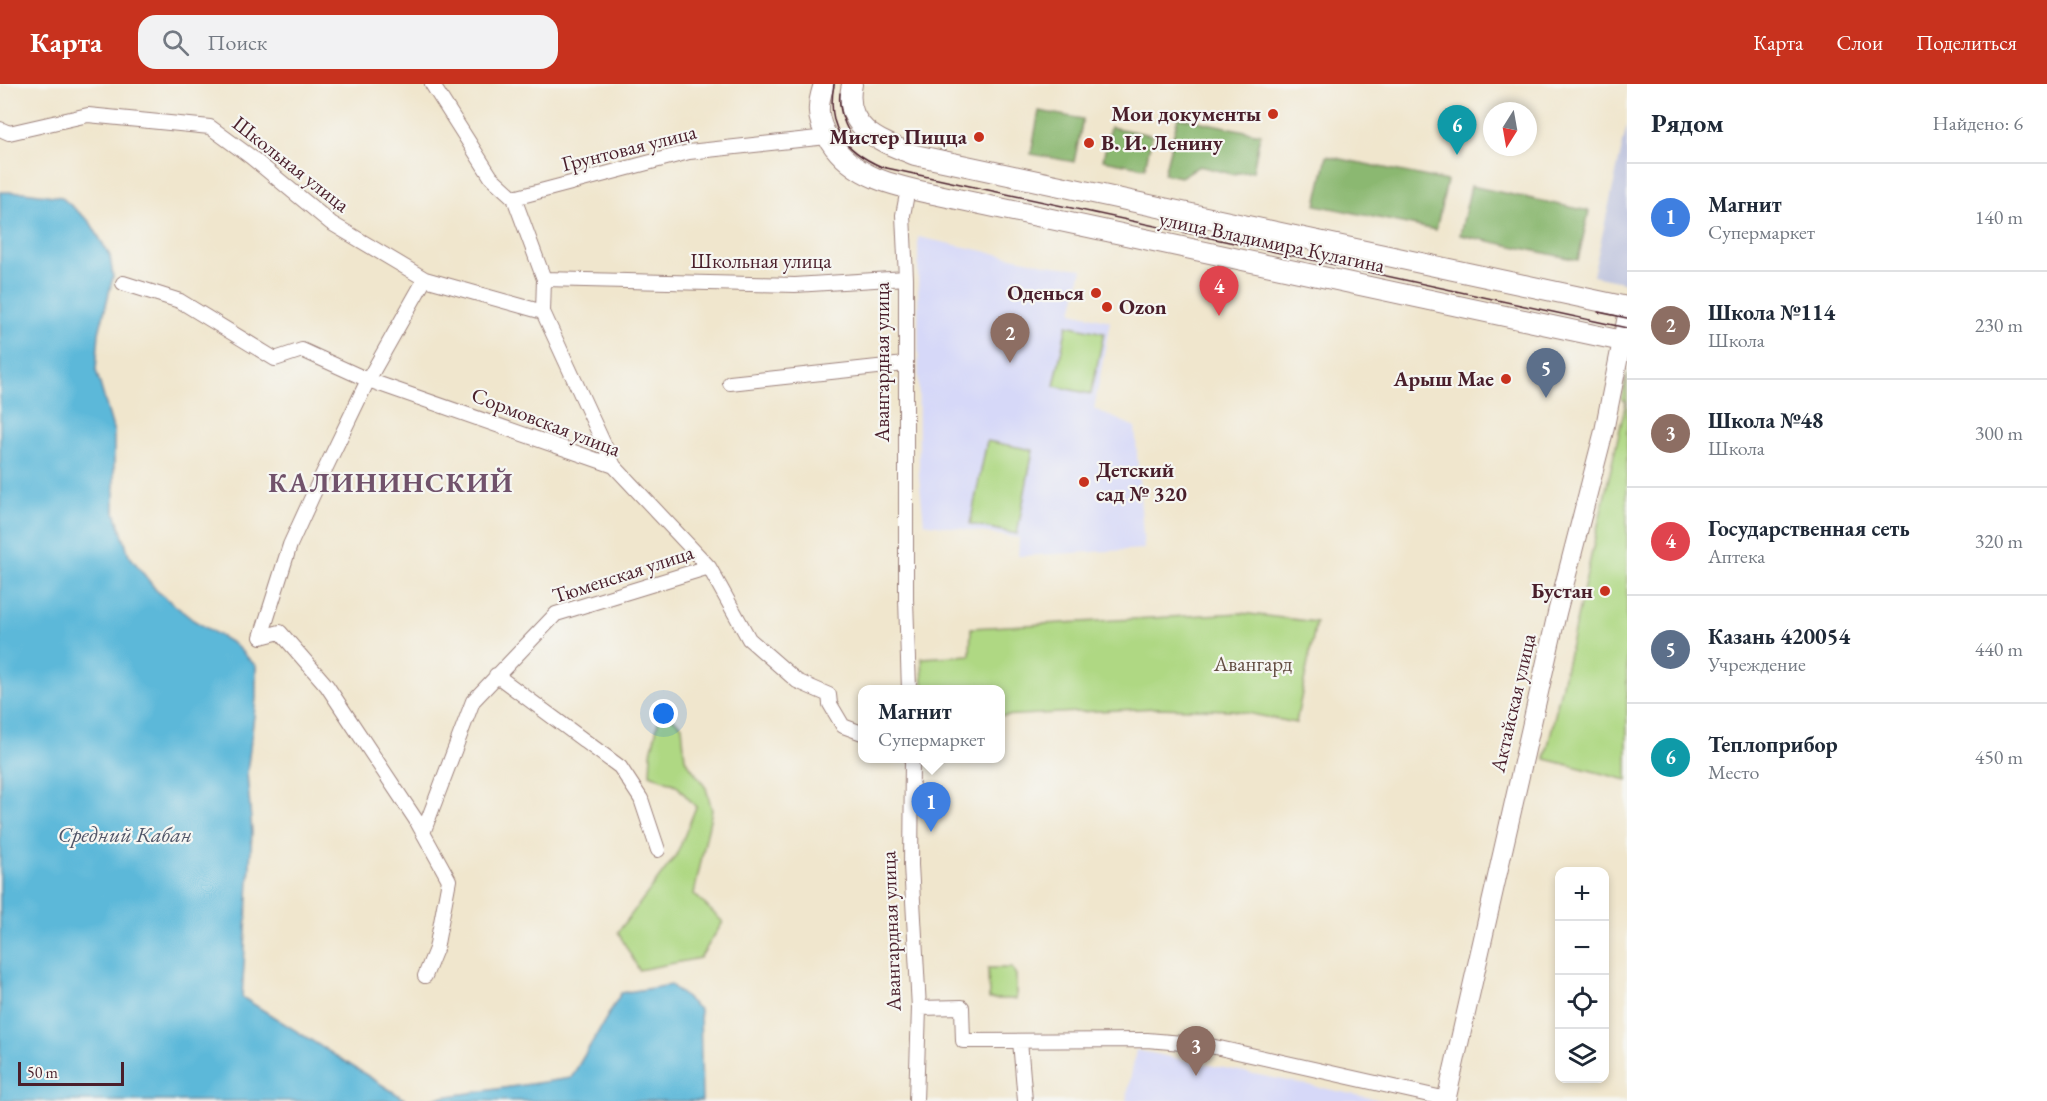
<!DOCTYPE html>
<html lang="ru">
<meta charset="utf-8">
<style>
:root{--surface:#fff;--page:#f2f2f3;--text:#1f2937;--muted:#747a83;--line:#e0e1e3;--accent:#c8321e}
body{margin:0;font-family:"EB Garamond",serif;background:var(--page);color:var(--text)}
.controls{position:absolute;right:18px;bottom:18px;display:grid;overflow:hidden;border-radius:12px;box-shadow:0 3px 9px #0003}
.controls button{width:54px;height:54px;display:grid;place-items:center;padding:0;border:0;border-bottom:2px solid var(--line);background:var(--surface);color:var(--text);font:30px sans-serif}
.compass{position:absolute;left:1483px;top:18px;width:54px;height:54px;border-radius:50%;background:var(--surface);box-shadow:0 3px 9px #0003;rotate:191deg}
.scale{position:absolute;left:18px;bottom:15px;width:106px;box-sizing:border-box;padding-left:6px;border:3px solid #4a1f2b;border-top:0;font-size:16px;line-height:21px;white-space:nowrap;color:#4a1f2b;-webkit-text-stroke:4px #f6f6f2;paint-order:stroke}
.you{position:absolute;left:664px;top:630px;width:21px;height:21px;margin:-15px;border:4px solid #fff;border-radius:50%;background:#1a73e8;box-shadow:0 0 0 9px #1a73e833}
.badge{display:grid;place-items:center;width:39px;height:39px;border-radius:50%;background:var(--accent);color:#fff;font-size:20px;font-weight:700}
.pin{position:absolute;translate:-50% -50px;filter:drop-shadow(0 2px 3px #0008)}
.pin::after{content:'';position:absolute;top:32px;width:21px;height:18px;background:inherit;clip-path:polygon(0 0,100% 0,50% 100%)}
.popup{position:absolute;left:858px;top:601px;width:147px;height:78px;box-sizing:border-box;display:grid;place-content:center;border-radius:12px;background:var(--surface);filter:drop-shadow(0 2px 4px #0005);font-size:20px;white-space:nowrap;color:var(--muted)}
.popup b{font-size:22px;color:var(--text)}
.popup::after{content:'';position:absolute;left:50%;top:100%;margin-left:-12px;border:12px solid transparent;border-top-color:var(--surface)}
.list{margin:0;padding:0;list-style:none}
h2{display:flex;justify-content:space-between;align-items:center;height:78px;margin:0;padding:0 24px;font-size:26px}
h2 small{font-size:20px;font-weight:400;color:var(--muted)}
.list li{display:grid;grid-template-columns:39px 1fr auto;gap:18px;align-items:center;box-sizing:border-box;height:108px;padding:0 24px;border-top:2px solid var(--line)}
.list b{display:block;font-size:22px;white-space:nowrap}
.list p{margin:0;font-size:20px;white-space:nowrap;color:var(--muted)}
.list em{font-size:20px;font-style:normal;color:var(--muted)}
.icon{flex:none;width:33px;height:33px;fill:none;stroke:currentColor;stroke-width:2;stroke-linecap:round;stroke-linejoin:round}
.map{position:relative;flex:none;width:1627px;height:1017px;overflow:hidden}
header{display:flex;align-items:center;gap:36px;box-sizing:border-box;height:84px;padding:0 30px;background:var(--accent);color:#fff}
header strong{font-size:28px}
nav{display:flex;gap:33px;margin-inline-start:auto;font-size:21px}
.search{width:420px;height:54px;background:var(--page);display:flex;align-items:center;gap:15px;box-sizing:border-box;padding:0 21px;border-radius:18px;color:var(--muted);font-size:22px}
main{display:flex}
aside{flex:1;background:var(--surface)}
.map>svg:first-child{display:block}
.built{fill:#d6d8f8}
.industrial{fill:#bec3dd}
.green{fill:#afd883;stroke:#7c7c57;stroke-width:1.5}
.forest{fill:#8bb871;stroke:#6a6c4e;stroke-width:1.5}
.water{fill:#5cb8d9;stroke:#536c82;stroke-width:1.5}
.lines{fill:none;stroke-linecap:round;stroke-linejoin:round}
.minor-casing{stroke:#9d827c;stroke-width:16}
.tertiary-casing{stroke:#9d827c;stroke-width:20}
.secondary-casing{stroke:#9d827c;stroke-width:22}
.minor{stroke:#fff;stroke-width:14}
.tertiary{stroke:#fff;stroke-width:18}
.secondary{stroke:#fff;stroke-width:20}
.tram{stroke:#4a1f2b;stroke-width:1.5}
.poi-dot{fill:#c8321e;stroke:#f6f6f2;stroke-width:2}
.labels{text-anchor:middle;stroke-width:4.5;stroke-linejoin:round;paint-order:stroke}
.poi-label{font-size:21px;font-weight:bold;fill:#4a1f2b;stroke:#f6f6f2;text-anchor:end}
.street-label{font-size:21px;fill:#4a1f2b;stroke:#f6f6f2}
.park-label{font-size:21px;fill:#634d41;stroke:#f6f6f2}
.water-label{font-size:22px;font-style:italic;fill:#505568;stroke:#f6f6f2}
.district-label{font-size:27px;font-weight:bold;letter-spacing:1.5px;fill:#71526b;stroke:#f6f6f2}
</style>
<header>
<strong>Карта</strong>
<div class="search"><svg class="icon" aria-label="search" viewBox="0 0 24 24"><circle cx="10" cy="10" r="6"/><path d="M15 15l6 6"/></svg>Поиск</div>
<nav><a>Карта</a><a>Слои</a><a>Поделиться</a></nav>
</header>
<main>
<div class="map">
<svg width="1627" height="1017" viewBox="0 0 1627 1017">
<rect width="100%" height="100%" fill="#f6f6f2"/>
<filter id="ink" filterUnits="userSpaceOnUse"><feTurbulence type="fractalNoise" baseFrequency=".0167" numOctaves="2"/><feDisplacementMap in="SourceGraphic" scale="12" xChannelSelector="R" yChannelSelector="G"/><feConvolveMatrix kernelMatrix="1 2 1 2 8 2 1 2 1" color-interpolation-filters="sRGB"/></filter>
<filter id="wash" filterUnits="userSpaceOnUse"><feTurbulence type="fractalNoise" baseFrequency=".008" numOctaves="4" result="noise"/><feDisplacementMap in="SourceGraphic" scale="24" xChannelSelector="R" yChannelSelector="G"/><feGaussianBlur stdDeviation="1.35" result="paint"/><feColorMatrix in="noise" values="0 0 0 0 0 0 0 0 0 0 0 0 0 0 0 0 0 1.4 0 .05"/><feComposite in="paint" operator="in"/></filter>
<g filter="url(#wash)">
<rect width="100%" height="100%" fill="#f0e6cd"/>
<!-- built -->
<path class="built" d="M918,153L1054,182L1082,185L1072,228L1110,237L1094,325L1135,343L1144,465L1018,472L1019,454L924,439L919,392Z
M1136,966L1386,1017H1126Z"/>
<!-- industrial -->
<path class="industrial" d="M1627,41V199L1593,192Z"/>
<!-- green -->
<path class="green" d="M1067,241L1104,249L1091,310L1054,302Z
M1627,289V696L1545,675L1626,318L1622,315Z
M987,357L1033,366L1017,450L970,440Z
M1241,529L1316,538L1296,639L1232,626L1157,624L1000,632V606L923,605L922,574L970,571L971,544Z
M661,625L682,642L685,675L706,704L712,726L694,810L723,838L700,874L639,886L618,848L677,770L696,723L676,701L650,690L651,669Z
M988,884H1012L1016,891V915H989Z"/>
<!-- forest -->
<path class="forest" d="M1039,27L1083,35L1074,78L1031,70Z
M1178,33L1260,50L1253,87L1232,90L1199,82L1181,93L1164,90Z
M1110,43L1152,51L1145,84L1103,76Z
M1327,72L1447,97L1436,146L1316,121Z
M1471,102L1589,127L1578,176L1460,151Z"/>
<!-- water -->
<path class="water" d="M0,108H24L61,113L90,138L110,172L113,193L99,249L96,286L114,348V425L129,471L156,506L193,536L234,560L256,582V615L247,689L252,748L242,913L408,1017H0Z
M671,901L700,926L702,1017H415L571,994L621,909Z"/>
</g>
<g filter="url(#ink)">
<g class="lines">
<!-- minor casing -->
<g class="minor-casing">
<path id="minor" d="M432,0L491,93L514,114L544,195L543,228L614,382
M0,45L9,49L88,31L210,43L251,73L331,139L425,195L543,228
M908,105L903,131L906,194V515L909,606
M514,114L689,68L827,53
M544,195L795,201L906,194
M123,199L180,217L275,275L302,266L368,296L614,382L709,483L749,555L797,597L829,611L830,620L843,642L862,649
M730,299L905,280
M496,591L620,683L641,715L658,766
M912,674L911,781L919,924L916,1017
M423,749L473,617L556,530L709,483
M425,892L436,865L449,796L416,736L327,602L280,548L261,553L290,461L317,402L368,296L425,195
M919,924L962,923L963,957L1147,956L1206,961L1447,1015
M1020,957L1025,1017"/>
</g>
<!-- tertiary casing -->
<g class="tertiary-casing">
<path id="tertiary" d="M1446,1017L1557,529L1604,347L1627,232"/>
</g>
<!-- secondary casing -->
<g class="secondary-casing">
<path id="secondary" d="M824,0C822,7 819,15 819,23C818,35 823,47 830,57C855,96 900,103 943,112L1627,258
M852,0C842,45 882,58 915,71L1627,223"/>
</g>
<!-- minor -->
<use href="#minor" class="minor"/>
<!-- tertiary -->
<use href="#tertiary" class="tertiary"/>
<!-- secondary -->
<use href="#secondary" class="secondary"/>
<!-- tram -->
<path class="tram" d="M834,0C826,43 843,66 882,83L1627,244
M840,9C838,25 845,45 855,56
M1598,228L1627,234"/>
</g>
</g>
<!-- markers -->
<g class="poi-dot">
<circle cx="1273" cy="30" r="6"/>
<circle cx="979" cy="53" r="6"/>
<circle cx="1089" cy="59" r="6"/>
<circle cx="1096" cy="209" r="6"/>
<circle cx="1107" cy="223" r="6"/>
<circle cx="1506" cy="295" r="6"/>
<circle cx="1084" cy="398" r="6"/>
<circle cx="1605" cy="507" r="6"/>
</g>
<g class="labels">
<!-- poi labels -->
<g class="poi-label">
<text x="1261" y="37">Мои документы</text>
<text x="967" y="60">Мистер Пицца</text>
<text x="1101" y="66" text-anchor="start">В. И. Ленину</text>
<text x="1084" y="216">Оденься</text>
<text x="1119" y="230" text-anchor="start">Ozon</text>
<text x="1494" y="302">Арыш Мае</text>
<text x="1096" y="393" text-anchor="start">Детский<tspan x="1096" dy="24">сад № 320</tspan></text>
<text x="1593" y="514">Бустан</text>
</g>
<!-- street labels -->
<g class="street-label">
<text transform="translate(629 64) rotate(-14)" y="7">Грунтовая улица</text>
<text transform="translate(291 80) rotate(38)" y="7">Школьная улица</text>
<text transform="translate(1272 158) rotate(12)" y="7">улица Владимира Кулагина</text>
<text x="761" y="184">Школьная улица</text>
<text transform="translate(882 278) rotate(-90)" y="7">Авангардная улица</text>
<text transform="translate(546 338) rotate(21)" y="7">Сормовская улица</text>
<text transform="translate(623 490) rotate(-18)" y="7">Тюменская улица</text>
<text transform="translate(1513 619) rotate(-77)" y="7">Актайская улица</text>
<text transform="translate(891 847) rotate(-92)" y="7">Авангардная улица</text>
</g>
<!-- park labels -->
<g class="park-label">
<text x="1253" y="587">Авангард</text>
</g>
<!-- water labels -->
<g class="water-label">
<text x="125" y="758">Средний Кабан</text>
</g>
<!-- district labels -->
<g class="district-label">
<text x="391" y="408">КАЛИНИНСКИЙ</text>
</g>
</g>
</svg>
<div class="controls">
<button>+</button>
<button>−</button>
<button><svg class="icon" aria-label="locate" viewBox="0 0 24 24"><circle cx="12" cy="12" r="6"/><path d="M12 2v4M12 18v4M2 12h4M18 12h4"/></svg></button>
<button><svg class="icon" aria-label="layers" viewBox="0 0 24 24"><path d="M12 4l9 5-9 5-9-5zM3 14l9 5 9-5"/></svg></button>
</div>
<svg class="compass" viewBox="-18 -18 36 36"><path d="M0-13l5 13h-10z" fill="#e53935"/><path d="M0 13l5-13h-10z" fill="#747a83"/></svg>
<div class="scale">50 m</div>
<div class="you"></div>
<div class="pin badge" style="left:931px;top:748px;background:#3f7fe0">1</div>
<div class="popup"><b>Магнит</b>Супермаркет</div>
<div class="pin badge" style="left:1010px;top:279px;background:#8d6e63">2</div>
<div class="pin badge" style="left:1196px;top:992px;background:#8d6e63">3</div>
<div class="pin badge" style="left:1219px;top:232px;background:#e0444e">4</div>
<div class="pin badge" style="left:1546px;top:314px;background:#5c6f8a">5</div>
<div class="pin badge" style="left:1457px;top:71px;background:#0f9aa8">6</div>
</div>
<aside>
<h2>Рядом<small>Найдено: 6</small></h2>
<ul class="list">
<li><span class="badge" style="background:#3f7fe0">1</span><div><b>Магнит</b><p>Супермаркет</p></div><em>140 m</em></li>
<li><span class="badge" style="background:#8d6e63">2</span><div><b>Школа №114</b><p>Школа</p></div><em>230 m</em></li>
<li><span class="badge" style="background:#8d6e63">3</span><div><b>Школа №48</b><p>Школа</p></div><em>300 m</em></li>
<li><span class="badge" style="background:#e0444e">4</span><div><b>Государственная сеть</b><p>Аптека</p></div><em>320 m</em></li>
<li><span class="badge" style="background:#5c6f8a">5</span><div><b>Казань 420054</b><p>Учреждение</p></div><em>440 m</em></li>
<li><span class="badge" style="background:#0f9aa8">6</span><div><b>Теплоприбор</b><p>Место</p></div><em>450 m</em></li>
</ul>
</aside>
</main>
